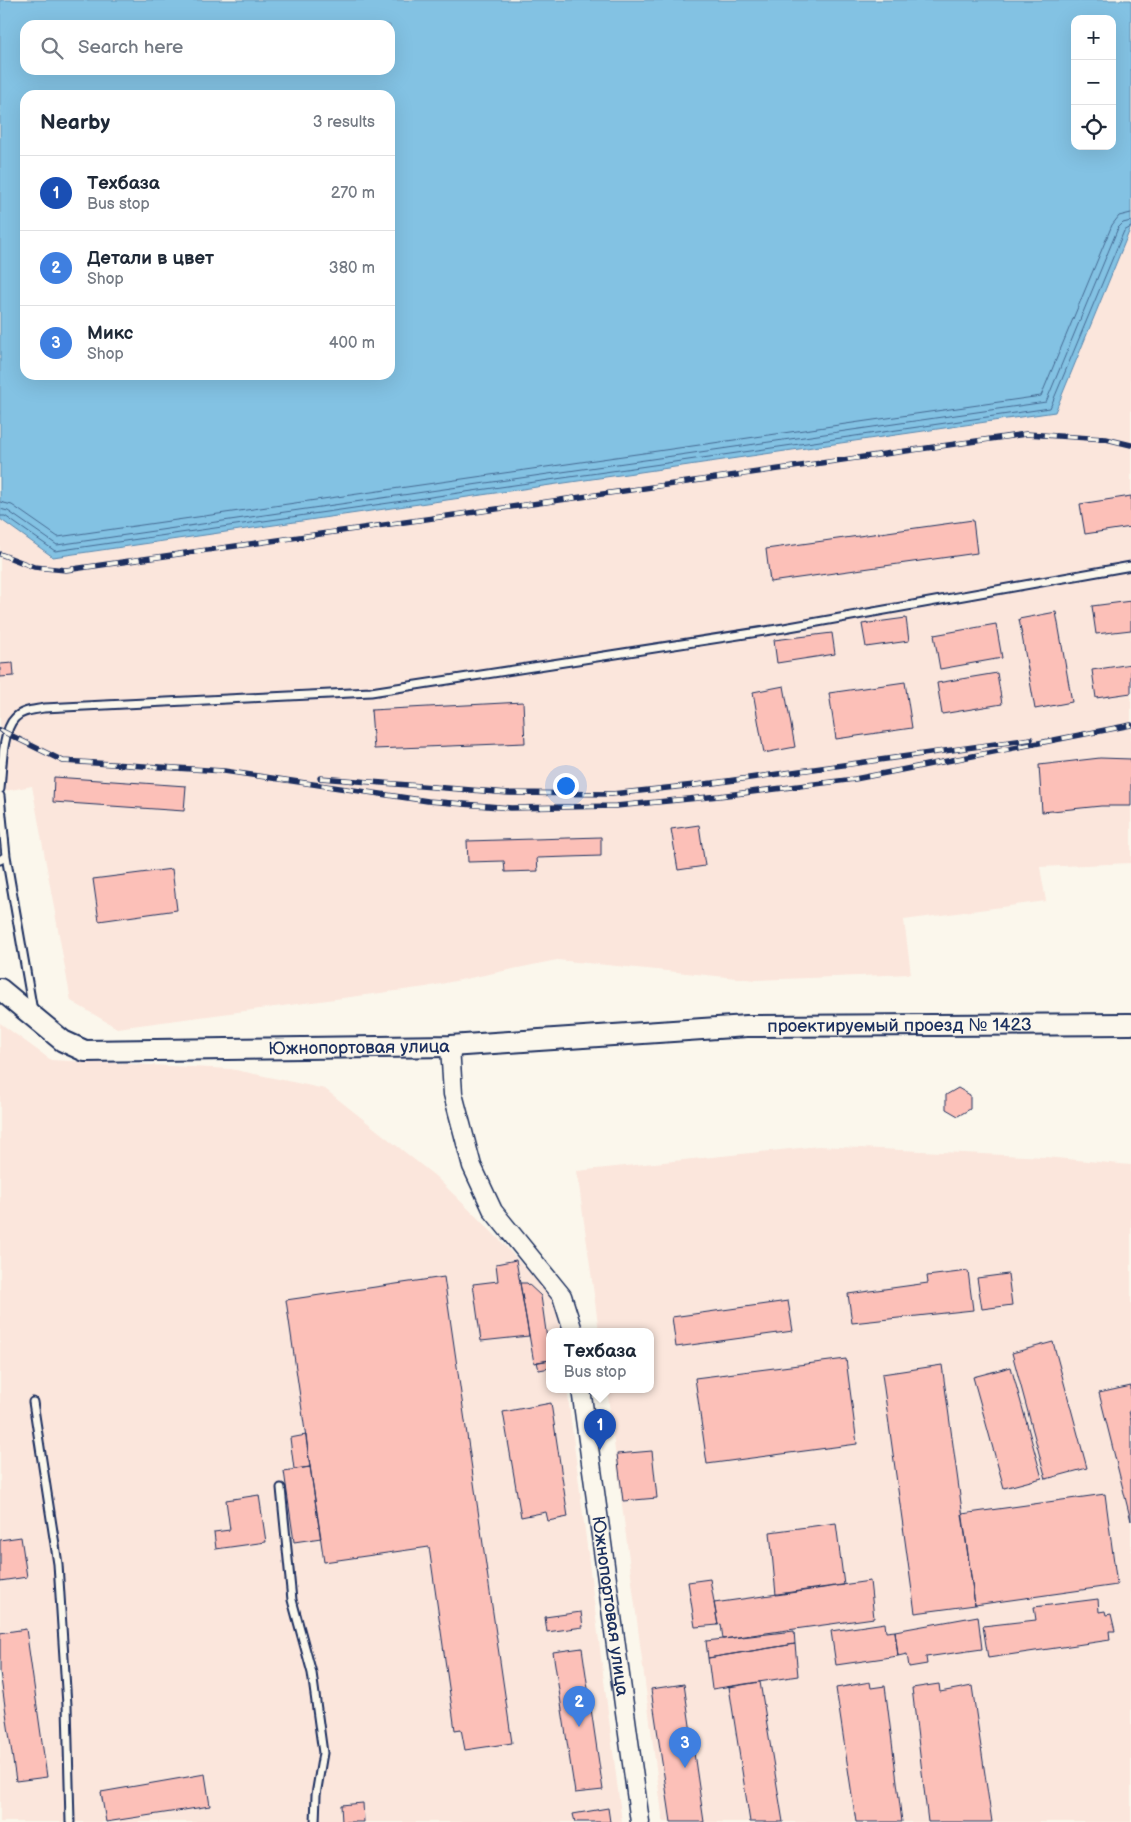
<!DOCTYPE html>
<meta charset="utf-8">
<style>
:root{--surface:#fff;--page:#f2f2f3;--text:#1f2937;--muted:#747a83;--line:#e0e1e3;--accent:#c8321e}
body{margin:0;font-family:"Balsamiq Sans",sans-serif;background:var(--page);color:var(--text)}
.controls{position:absolute;right:15px;top:15px;display:grid;overflow:hidden;border-radius:10px;box-shadow:0 5px 20px #0002}
.controls button{width:45px;height:45px;display:grid;place-items:center;padding:0;border:0;border-bottom:1px solid var(--line);background:var(--surface);color:var(--text);font:25px sans-serif}
.you{position:absolute;left:565px;top:785px;width:18px;height:18px;margin:-12px;border:4px solid #fff;border-radius:50%;background:#1a73e8;box-shadow:0 0 0 8px #1a73e833}
.badge{display:grid;place-items:center;width:32px;height:32px;border-radius:50%;background:var(--accent);color:#fff;font-size:16px;font-weight:700}
.pin{position:absolute;translate:-50% -41px;filter:drop-shadow(0 1px 2px #0008)}
.pin::after{content:'';position:absolute;top:26px;width:18px;height:15px;background:inherit;clip-path:polygon(0 0,100% 0,50% 100%)}
.popup{position:absolute;left:546px;top:1328px;width:108px;height:65px;box-sizing:border-box;display:grid;place-content:center;border-radius:10px;background:var(--surface);filter:drop-shadow(0 1px 4px #0005);font-size:16px;white-space:nowrap;color:var(--muted)}
.popup b{font-size:19px;color:var(--text)}
.popup::after{content:'';position:absolute;left:50%;top:100%;margin-left:-10px;border:10px solid transparent;border-top-color:var(--surface)}
.list{margin:0;padding:0;list-style:none}
h2{display:flex;justify-content:space-between;align-items:center;height:65px;margin:0;padding:0 20px;font-size:21px}
h2 small{font-size:16px;font-weight:400;color:var(--muted)}
.list li{display:grid;grid-template-columns:32px 1fr auto;gap:15px;align-items:center;box-sizing:border-box;height:75px;padding:0 20px;border-top:1px solid var(--line)}
.list b{display:block;font-size:19px;white-space:nowrap}
.list p{margin:0;font-size:16px;white-space:nowrap;color:var(--muted)}
.list em{font-size:16px;font-style:normal;color:var(--muted)}
.icon{flex:none;width:28px;height:28px;fill:none;stroke:currentColor;stroke-width:2;stroke-linecap:round;stroke-linejoin:round}
.map{position:relative;flex:none;width:1131px;height:1822px;overflow:hidden}
.search{position:absolute;background:var(--surface);box-shadow:0 5px 20px #0002;left:20px;top:20px;width:375px;height:55px;display:flex;align-items:center;gap:12px;box-sizing:border-box;padding:0 18px;border-radius:15px;color:var(--muted);font-size:19px}
.panel{position:absolute;background:var(--surface);box-shadow:0 5px 20px #0002;left:20px;top:90px;width:375px;height:290px;border-radius:15px}
.map>svg:first-child{display:block}
.built{fill:#fbe6dc}
.water{fill:#83c2e3;stroke:#5987ae;fill-rule:evenodd}
.lines{fill:none;stroke-linecap:round;stroke-linejoin:round}
.shore{stroke:#456a93;stroke-width:1}
.building{fill:#fcc0b8;stroke:#1b2f5e}
.service-casing{stroke:#1b2f5e;stroke-width:11}
.tertiary-casing{stroke:#1b2f5e;stroke-width:21}
.secondary-casing{stroke:#1b2f5e;stroke-width:24}
.service{stroke:#fbf7ec;stroke-width:7}
.tertiary{stroke:#fbf7ec;stroke-width:18}
.secondary{stroke:#fbf7ec;stroke-width:20}
.rail-casing{stroke:#1b2f5e;stroke-width:5.5}
.rail{stroke:#fbf7ec;stroke-width:4;stroke-dasharray:11;stroke-linecap:butt}
.labels{text-anchor:middle;stroke-width:4;stroke-linejoin:round;paint-order:stroke}
.street-label{font-size:18px;fill:#1b2f5e;stroke:#fbf7ec}
</style>
<div class="map">
<svg width="1131" height="1822" viewBox="0 0 1131 1822">
<rect width="100%" height="100%" fill="#fbf7ec"/>
<filter id="ink" filterUnits="userSpaceOnUse"><feTurbulence type="fractalNoise" baseFrequency=".02" numOctaves="2"/><feDisplacementMap in="SourceGraphic" scale="10" xChannelSelector="R" yChannelSelector="G"/><feConvolveMatrix kernelMatrix="1 2 1 2 8 2 1 2 1" color-interpolation-filters="sRGB"/></filter>
<g filter="url(#ink)">
<!-- built -->
<path class="built" d="M1131,227V863L1040,867L1046,901L904,920L911,974L756,980L557,960L426,987L117,1028L71,1001L32,786L0,792V519L53,557L1055,412Z
M0,1023L51,1060L231,1069L325,1089L435,1176L500,1240L556,1303L560,1331H550V1389H567L622,1822H0Z
M819,1146L1045,1157L1131,1165V1822H663L607,1389H650V1331H599L577,1171Z"/>
<!-- water -->
<path class="water" d="M0,0H1131V227L1055,412L53,557L0,519ZM1075,19H1112V146H1075ZM25,25H390V70H25ZM25,95H390V375H25Z"/>
<g class="lines">
<!-- shore -->
<path class="shore" d="M0,502L12,505L58,537L1041,396L1112,225L1119,216L1131,213
M0,509L8,511L57,545L1046,402L1118,228L1123,223L1131,221
M0,516H5L55,551L1050,408L1124,231L1131,227"/>
</g>
<!-- building -->
<path class="building" d="M1131,496V527L1085,534L1080,504Z
M973,520L977,553L770,582L766,549Z
M1131,601V630L1096,634L1092,606Z
M1056,612L1072,702L1035,709L1019,619Z
M906,618L909,641L866,647L862,624Z
M996,624L1002,658L940,669L934,635Z
M832,633L835,654L777,663L774,640Z
M13,663L14,676L0,677V664Z
M1131,664V693L1096,698L1092,670Z
M997,673L1002,704L942,714L937,683Z
M905,682L912,728L836,739L829,693Z
M784,686L795,747L764,753L753,692Z
M523,702L525,743L374,749L371,710Z
M1100,758L1131,759V806H1101L1042,812L1039,765Z
M54,777L186,786L184,811L53,802Z
M699,825L705,866L678,870L671,829Z
M601,837V856L537,858L538,871L505,872L504,861L468,862L467,841Z
M172,869L177,910L99,921L93,879Z
M958,1088L970,1095V1109L958,1116L946,1109V1095Z
M516,1260L529,1336L481,1341L473,1284L498,1281L496,1264Z
M968,1271L973,1310L852,1323L848,1294L928,1283L927,1276Z
M1008,1274L1012,1305L982,1309L977,1278Z
M444,1277L512,1743L465,1750L461,1729L455,1730L429,1547L324,1562L286,1300Z
M520,1283H527L541,1296L550,1360L534,1363Z
M788,1301L793,1331L676,1347L672,1317Z
M1053,1342L1087,1468L1046,1479L1012,1353Z
M846,1359L857,1444L707,1464L695,1378Z
M550,1360V1368L539,1370L537,1362Z
M942,1365L975,1605L915,1613L882,1374Z
M1011,1367L1042,1478L1004,1488L973,1377Z
M1131,1386V1410L1129,1411L1131,1421V1521L1099,1393Z
M551,1403L568,1517L548,1521L546,1512L521,1517L503,1412Z
M306,1435L310,1467L294,1469L290,1438Z
M652,1451L657,1498L623,1501L617,1454Z
M310,1467L321,1538L294,1542L284,1471Z
M1105,1494L1117,1585L975,1605L962,1514Z
M259,1495L266,1542L216,1549L214,1532L230,1530L226,1500Z
M836,1523L844,1585L776,1595L770,1532Z
M21,1537L27,1577L0,1581V1540Z
M710,1579L718,1625L695,1627L688,1582Z
M870,1581L874,1618L723,1639L721,1624L718,1625L714,1603Z
M1098,1599L1099,1612L1105,1611L1106,1615L1111,1614L1115,1631H1109L1110,1640L988,1658L983,1626L1036,1620L1034,1607Z
M581,1612L583,1627L547,1632L545,1617Z
M978,1616L982,1649L926,1657L927,1664L909,1667L907,1654L898,1656L895,1631Z
M885,1623L886,1632L895,1631L898,1656L836,1665L831,1631Z
M26,1629L47,1777L16,1781L0,1672V1633Z
M794,1631L795,1644L708,1658L706,1641Z
M795,1644L798,1676L712,1689L708,1658Z
M582,1648L603,1790L575,1793L553,1652Z
M760,1682L783,1822H750L729,1687Z
M870,1682L871,1688L885,1686L902,1822H856L836,1688Z
M684,1684L704,1822H671L651,1689Z
M939,1684L940,1692L972,1686L992,1822H928L912,1688Z
M205,1774L210,1806L106,1822L101,1792Z
M363,1803L364,1822H342L341,1805Z
M608,1808L610,1822H575L573,1814Z"/>
<g class="lines">
<!-- service casing -->
<g class="service-casing">
<path id="service" d="M0,789C2,771 2,730 15,718C22,710 35,710 44,708L371,692L784,628L1131,566
M0,796L6,856L0,860
M6,856L33,1011
M33,1402L58,1564L67,1705L70,1822
M281,1488L292,1600L312,1673L323,1753L316,1795L315,1822"/>
</g>
<!-- tertiary casing -->
<g class="tertiary-casing">
<g id="tertiary">
<path d="M450,1046L453,1094L472,1166L493,1211L562,1296L573,1331"/>
<path id="s1" d="M581,1389L640,1822"/>
</g>
</g>
<!-- secondary casing -->
<g class="secondary-casing">
<g id="secondary">
<path id="s2" d="M0,989L63,1041L85,1051L450,1046L747,1026L1131,1024"/>
</g>
</g>
<!-- service -->
<use href="#service" class="service"/>
<!-- tertiary -->
<use href="#tertiary" class="tertiary"/>
<!-- secondary -->
<use href="#secondary" class="secondary"/>
<!-- rail casing -->
<g class="rail-casing">
<path id="rail" d="M0,554L34,567L66,570L1026,434L1106,439L1131,445
M0,730L63,761L224,771L428,801L511,808L616,806L719,796L855,779L1131,725
M320,778L509,793L612,794L713,783L1031,739"/>
</g>
<!-- rail -->
<use href="#rail" class="rail"/>
</g>
</g>
<g class="labels">
<!-- street labels -->
<g class="street-label">
<text dy="6" stroke="none"><textPath href="#s2" startOffset="921">проектируемый проезд № 1423</textPath></text>
<text dy="6" stroke="none"><textPath href="#s2" startOffset="380">Южнопортовая улица</textPath></text>
<text dy="6" stroke="none"><textPath href="#s1" startOffset="219">Южнопортовая улица</textPath></text>
</g>
</g>
</svg>
<div class="controls">
<button>+</button>
<button>−</button>
<button><svg class="icon" aria-label="locate" viewBox="0 0 24 24"><circle cx="12" cy="12" r="6"/><path d="M12 2v4M12 18v4M2 12h4M18 12h4"/></svg></button>
</div>
<div class="you"></div>
<div class="pin badge" style="left:600px;top:1450px;background:#1a4fb4">1</div>
<div class="popup"><b>Техбаза</b>Bus stop</div>
<div class="pin badge" style="left:579px;top:1727px;background:#3f7fe0">2</div>
<div class="pin badge" style="left:685px;top:1768px;background:#3f7fe0">3</div>
<div class="search"><svg class="icon" aria-label="search" viewBox="0 0 24 24"><circle cx="10" cy="10" r="6"/><path d="M15 15l6 6"/></svg>Search here</div>
<section class="panel">
<h2>Nearby<small>3 results</small></h2>
<ul class="list">
<li><span class="badge" style="background:#1a4fb4">1</span><div><b>Техбаза</b><p>Bus stop</p></div><em>270 m</em></li>
<li><span class="badge" style="background:#3f7fe0">2</span><div><b>Детали в цвет</b><p>Shop</p></div><em>380 m</em></li>
<li><span class="badge" style="background:#3f7fe0">3</span><div><b>Микс</b><p>Shop</p></div><em>400 m</em></li>
</ul>
</section>
</div>
